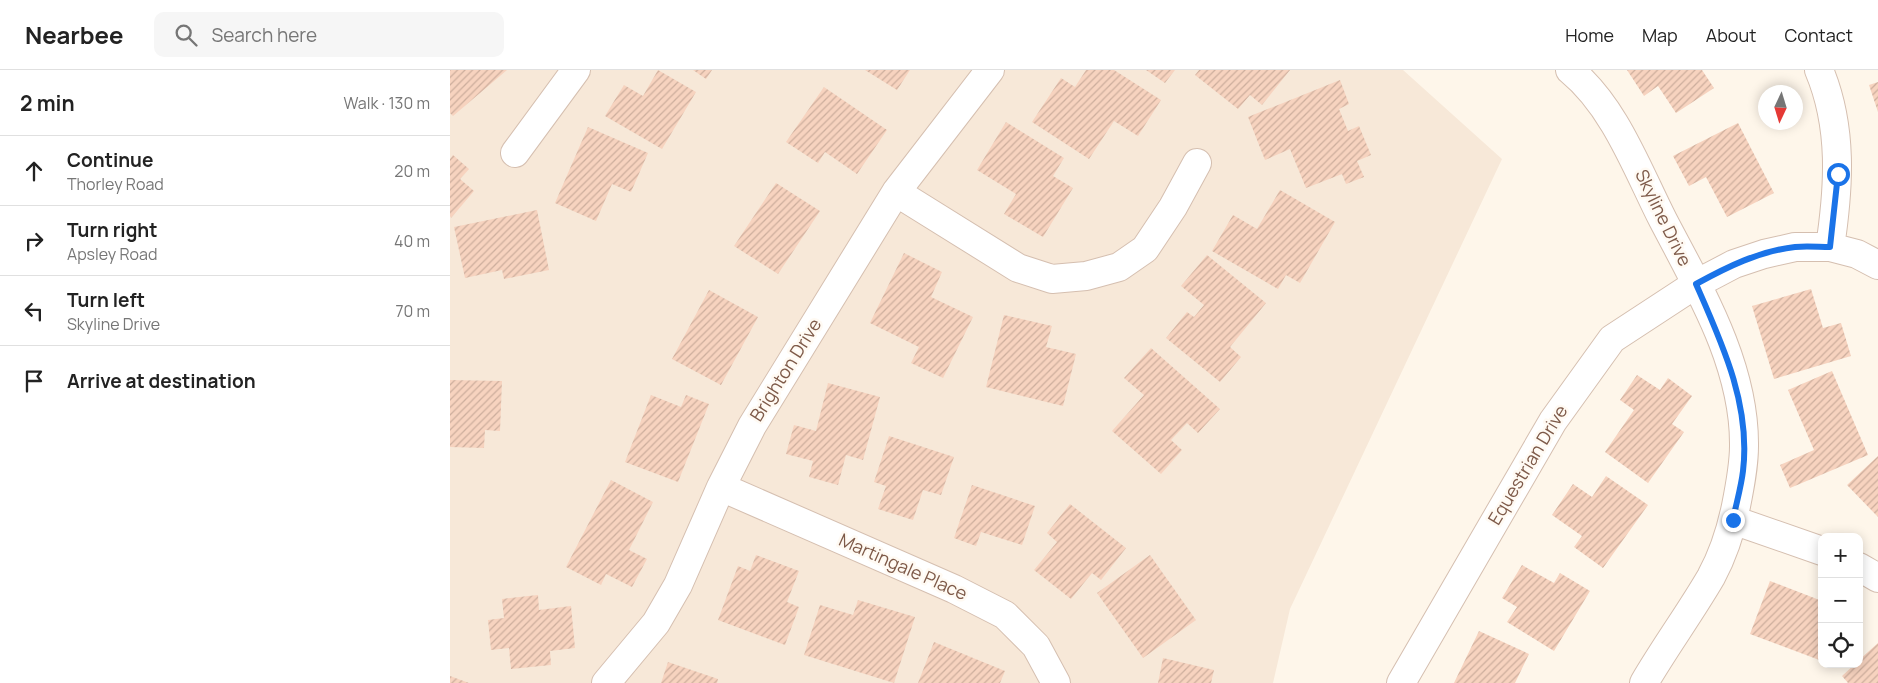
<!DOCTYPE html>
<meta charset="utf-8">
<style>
:root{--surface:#fff;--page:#f6f6f6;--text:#222;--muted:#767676;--line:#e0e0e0}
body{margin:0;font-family:Manrope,sans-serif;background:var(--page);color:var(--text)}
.controls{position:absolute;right:15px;bottom:15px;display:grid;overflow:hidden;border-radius:10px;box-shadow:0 2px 12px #0003}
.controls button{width:45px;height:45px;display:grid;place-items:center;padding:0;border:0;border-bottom:1px solid var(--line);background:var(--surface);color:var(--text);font:25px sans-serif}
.compass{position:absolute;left:1308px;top:15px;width:45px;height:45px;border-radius:50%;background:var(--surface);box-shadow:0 2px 12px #0003;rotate:184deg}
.stop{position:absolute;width:15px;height:15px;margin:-11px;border:4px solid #1a73e8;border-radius:50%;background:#fff}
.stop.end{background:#1a73e8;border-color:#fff;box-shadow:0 1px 5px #0008}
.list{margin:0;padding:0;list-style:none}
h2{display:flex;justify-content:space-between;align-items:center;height:65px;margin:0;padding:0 20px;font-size:21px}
h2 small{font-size:16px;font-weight:400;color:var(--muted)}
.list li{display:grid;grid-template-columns:32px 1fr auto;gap:15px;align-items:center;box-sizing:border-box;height:70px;padding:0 20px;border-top:1px solid var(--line)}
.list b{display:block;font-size:19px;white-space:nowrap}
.list p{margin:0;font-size:16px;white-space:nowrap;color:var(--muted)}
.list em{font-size:16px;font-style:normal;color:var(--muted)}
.icon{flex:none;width:28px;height:28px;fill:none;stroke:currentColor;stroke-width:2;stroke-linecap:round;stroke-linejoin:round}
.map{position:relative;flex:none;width:1428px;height:613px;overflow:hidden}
header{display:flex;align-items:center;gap:30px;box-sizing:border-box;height:70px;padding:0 25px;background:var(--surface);border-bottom:1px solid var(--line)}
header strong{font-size:24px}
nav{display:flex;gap:28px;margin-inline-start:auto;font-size:18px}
.search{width:350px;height:45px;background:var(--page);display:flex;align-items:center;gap:12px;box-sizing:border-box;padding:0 18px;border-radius:10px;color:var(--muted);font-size:19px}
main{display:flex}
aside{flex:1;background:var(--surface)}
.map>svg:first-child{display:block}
.residential{fill:#f7e8d8}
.building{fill:url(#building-hatch)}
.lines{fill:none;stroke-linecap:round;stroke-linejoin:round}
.minor-casing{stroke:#d5bfb0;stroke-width:30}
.minor{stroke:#fff;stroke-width:28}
.route{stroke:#1a73e8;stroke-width:6}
.labels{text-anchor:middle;stroke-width:5;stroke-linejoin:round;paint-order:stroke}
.street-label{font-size:18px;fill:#7e5a49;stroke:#fffaf3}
</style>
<header>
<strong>Nearbee</strong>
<div class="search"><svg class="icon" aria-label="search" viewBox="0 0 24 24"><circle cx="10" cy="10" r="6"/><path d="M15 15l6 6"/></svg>Search here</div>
<nav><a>Home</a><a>Map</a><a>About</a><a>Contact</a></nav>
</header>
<main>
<aside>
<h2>2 min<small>Walk · 130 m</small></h2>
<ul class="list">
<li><svg class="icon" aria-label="ahead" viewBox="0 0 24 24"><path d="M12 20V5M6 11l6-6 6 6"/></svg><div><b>Continue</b><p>Thorley Road</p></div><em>20 m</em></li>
<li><svg class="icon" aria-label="right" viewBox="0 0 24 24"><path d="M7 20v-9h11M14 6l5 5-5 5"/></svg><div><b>Turn right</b><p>Apsley Road</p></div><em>40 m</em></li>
<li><svg class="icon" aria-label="left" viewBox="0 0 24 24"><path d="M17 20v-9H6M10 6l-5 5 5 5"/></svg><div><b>Turn left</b><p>Skyline Drive</p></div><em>70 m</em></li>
<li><svg class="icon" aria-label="arrive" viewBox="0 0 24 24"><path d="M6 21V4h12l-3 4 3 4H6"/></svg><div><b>Arrive at destination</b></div></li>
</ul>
</aside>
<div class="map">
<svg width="1428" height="613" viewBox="0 0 1428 613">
<defs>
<pattern id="building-hatch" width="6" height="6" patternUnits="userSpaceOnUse" patternTransform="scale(1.25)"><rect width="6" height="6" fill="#f7d3bf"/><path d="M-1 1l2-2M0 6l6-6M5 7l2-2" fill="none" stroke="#cdae9d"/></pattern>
</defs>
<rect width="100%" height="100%" fill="#fef6ea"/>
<!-- residential -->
<path class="residential" d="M0,0H953L1052,89L840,539L823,613H0Z"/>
<!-- building -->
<path class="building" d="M0,0H57L3,46L0,43Z
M208,0L246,22L212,79L155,46L174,15L193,26Z
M243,0H262L256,9Z
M415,0H460L447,20Z
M636,0H664L711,30L688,66L664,51L639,89L582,52L611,8L625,17Z
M696,0H725L715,13Z
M749,0H840L812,35L800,25L788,39L745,5Z
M1177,0H1252L1264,18L1226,43L1208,16L1194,26Z
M890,10L899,34L889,39L898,61L909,56L921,85L907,91L914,107L896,114L892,104L856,118L840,79L815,90L798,47Z
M1428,12V42L1419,15Z
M374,17L437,60L407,104L375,82L368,93L336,72Z
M556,52L614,88L603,106L623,118L593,167L554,144L566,124L527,100Z
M1288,53L1324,123L1277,147L1256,107L1239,116L1223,86Z
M138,57L198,83L181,122L162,114L146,151L105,133Z
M3,85L19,99L10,109L24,121L1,148L0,146V89Z
M326,113L370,141L328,204L284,176Z
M830,120L885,152L850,213L836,205L828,219L762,181L783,145L807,159Z
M87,140L99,200L54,209L52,200L15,208L4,157Z
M454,183L492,202L481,227L523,247L493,308L461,293L469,277L420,253Z
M757,185L816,233L780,277L791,287L770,312L716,268L737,242L744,247L754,235L731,216Z
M1361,219L1373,258L1391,253L1401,286L1324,309L1302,236Z
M259,220L308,247L271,315L222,289Z
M554,245L602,256L596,277L626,284L613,336L536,317Z
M701,278L770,339L748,363L737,353L721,370L732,380L711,404L662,361L694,325L674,308Z
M1382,301L1418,385L1340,418L1330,395L1364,380L1338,320Z
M1187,305L1210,320L1218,308L1242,326L1222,354L1234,362L1198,413L1155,382L1184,340L1170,330Z
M0,310L52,311L50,361L35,360L34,378L0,377Z
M378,313L430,327L413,390L396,385L388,415L359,407L363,391L336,384L344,355L366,361Z
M201,325L231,337L236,325L259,334L228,412L175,392Z
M439,366L504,387L491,425L473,420L463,450L428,439L436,416L424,412Z
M1428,386V447L1397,415Z
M1156,406L1198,435L1153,498L1124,477L1132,466L1102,445L1123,414L1142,427Z
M161,410L203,432L179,480L197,489L182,517L156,504L151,515L116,497Z
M522,415L585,436L572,475L531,462L526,476L504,468Z
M620,434L676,478L651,510L642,503L621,529L584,500L607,472L597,463Z
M306,485L349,501L337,532L349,537L335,575L268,550L288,496L300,501Z
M700,485L746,550L693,588L647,523Z
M1072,495L1104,513L1110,503L1140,521L1104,581L1057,552L1067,537L1052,528Z
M1320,511L1372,531V591L1300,564Z
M88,525L89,540L121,536L125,578L100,581L101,595L61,599L59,578L41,580L38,550L54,548L52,529Z
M408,530L465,547L444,613L354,585L370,535L403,545Z
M1029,561L1079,584L1065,613H1004Z
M484,572L555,601L550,613H468Z
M1428,573V613H1398L1392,606L1405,594H1409V590Z
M713,588L764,600L761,613H708Z
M218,592L268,609L267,613H211Z
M0,606L19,613H0Z"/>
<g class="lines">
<!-- minor casing -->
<g class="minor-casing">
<path id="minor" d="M1120,0C1165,37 1187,99 1213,150C1249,219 1295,295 1294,376C1294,396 1290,416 1286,436C1281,460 1273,485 1261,507C1240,543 1215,577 1194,613
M1369,0C1393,57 1389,117 1380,177
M65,83L126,0
M446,122L568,198L602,209L636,206L669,197L695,179L723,137L747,93
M271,417L504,519L555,545L586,576L606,613
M1283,450L1372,481
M1409,497L1428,508
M156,613L206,553L228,515L271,417L302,356L446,122L540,0
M951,613L1103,351L1162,269L1246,214L1284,194L1314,184L1345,177H1380L1407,184L1428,195"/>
</g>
<!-- minor -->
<use href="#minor" class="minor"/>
</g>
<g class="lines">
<!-- route -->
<path class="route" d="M1283,450C1286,434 1291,418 1293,401C1301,335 1272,273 1246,214C1277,197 1309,181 1345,177C1356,176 1369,177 1380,177L1388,104"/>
</g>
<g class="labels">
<!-- street labels -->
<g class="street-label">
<text transform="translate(1213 148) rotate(64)" y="6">Skyline Drive</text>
<text transform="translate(336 300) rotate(-58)" y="6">Brighton Drive</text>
<text transform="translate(1078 395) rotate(-59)" y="6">Equestrian Drive</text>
<text transform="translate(453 497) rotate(24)" y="6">Martingale Place</text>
</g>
</g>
</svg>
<div class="controls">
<button>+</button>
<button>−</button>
<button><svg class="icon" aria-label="locate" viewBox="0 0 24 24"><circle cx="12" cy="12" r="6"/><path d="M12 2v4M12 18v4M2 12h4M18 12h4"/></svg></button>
</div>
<svg class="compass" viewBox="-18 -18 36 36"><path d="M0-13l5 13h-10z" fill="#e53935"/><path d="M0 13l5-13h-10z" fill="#767676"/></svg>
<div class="stop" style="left:1388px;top:104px"></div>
<div class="stop end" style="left:1283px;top:450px"></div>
</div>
</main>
